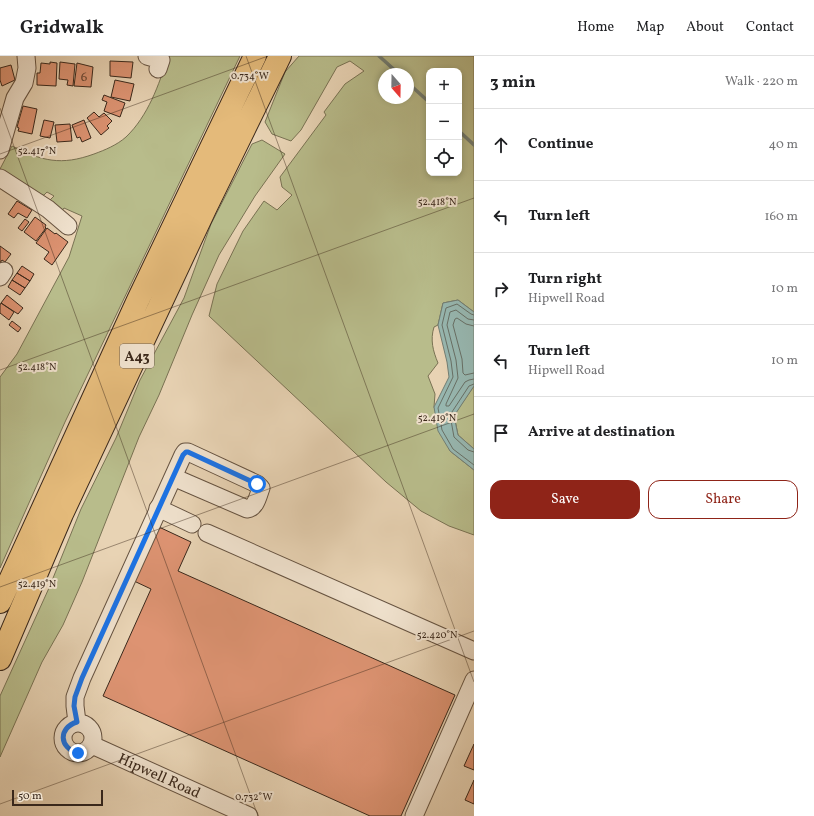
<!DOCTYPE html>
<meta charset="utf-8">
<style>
:root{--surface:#fff;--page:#f2f2f2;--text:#202124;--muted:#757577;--line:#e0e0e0;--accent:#8f2418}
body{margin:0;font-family:Vollkorn,serif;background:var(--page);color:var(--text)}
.controls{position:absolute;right:12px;top:12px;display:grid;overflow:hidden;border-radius:8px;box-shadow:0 2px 6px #0003}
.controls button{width:36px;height:36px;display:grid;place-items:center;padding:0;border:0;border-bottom:1px solid var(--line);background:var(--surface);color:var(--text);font:20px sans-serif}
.compass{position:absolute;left:378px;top:12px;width:36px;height:36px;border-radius:50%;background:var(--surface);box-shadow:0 2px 6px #0003;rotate:160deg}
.scale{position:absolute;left:12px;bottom:10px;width:91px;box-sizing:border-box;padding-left:4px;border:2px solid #3a281b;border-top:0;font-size:11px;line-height:14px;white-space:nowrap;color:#3a281b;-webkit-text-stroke:3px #f0e2ce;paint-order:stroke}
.stop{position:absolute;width:12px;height:12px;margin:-9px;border:3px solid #1a73e8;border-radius:50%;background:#fff}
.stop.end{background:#1a73e8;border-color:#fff;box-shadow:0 1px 4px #0008}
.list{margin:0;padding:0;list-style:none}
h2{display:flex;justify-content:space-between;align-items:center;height:52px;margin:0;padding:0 16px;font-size:17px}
h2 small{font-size:13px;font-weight:400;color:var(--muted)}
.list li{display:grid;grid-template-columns:26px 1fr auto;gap:12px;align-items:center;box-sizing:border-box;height:72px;padding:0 16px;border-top:1px solid var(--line)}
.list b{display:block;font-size:15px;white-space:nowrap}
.list p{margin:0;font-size:13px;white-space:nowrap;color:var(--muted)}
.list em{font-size:13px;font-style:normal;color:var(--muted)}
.actions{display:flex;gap:8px;padding:12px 16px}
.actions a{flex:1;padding:9px 0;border:1px solid var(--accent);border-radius:12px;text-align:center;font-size:14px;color:var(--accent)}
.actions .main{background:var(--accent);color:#fff}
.icon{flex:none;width:22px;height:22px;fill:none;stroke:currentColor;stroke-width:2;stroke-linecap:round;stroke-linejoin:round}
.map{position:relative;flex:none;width:474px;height:760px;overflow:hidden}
header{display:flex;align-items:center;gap:24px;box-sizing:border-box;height:56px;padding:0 20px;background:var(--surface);border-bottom:1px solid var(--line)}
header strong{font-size:19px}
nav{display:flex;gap:22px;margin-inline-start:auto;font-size:14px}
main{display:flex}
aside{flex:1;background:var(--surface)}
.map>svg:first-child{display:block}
.green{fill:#b8bc8b;stroke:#797253;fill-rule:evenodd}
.water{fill:#97b7b0;stroke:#727e74}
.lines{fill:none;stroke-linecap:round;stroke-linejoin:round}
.shore{stroke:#687066;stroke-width:1}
.stream{stroke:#727e74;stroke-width:3.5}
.building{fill:#dd9372;stroke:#3a281b}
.minor-casing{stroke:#665341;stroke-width:19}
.highway-casing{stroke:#3a281b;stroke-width:24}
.minor{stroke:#f0e2ce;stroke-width:17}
.highway{stroke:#e4ba7a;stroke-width:22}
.route{stroke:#1a73e8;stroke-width:5}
.ticks{fill:none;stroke:#3a281b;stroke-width:1;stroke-opacity:0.45}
.labels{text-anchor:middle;stroke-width:4;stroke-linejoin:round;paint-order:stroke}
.number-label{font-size:13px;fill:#634331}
.shield{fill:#f0e2ce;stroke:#716051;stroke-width:1}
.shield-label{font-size:14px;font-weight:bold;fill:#3a281b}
.street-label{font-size:15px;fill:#3a281b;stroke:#f0e2ce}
.ticks-label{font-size:10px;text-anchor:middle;fill:#3a281b;stroke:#f0e2ce;stroke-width:4;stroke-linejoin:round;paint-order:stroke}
</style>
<header>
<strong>Gridwalk</strong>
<nav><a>Home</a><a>Map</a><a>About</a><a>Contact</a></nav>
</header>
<main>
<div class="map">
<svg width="474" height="760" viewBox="0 0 474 760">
<rect width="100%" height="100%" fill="#e8d3b4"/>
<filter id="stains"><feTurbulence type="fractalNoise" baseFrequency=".005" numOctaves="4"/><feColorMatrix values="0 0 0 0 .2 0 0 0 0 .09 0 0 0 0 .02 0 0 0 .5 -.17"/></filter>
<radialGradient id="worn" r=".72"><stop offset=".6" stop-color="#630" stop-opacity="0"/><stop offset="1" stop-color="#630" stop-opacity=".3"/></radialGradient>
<!-- green -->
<path class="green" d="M168,0H240L65,366L0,512V321L17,298L69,201L82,160L64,152L61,156L51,147L50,144L54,140L47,136L44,139L40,140L0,117V113L12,90C42,105 61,110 94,98C105,94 117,89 126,81C148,60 159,29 168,0Z
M299,0H474V256L458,244L443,247L438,269L434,271C430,284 433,295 438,307L428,320L435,338L434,351L450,395L474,414V479L449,470L421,455L386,426L209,260L217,228L243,175L264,145L277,154L292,139L282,131L280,121L326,59L324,56L345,28L364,15L350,5L337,11L301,74L291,85L272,78L265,66L285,16ZM429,15H459V117H429ZM384,18H408V42H384Z
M262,84L285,98L255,140L219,199L192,259L159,339L139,381L82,526L63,569L42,606L0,701V640L49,532L81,453L116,382L140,324L184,242L211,168L252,88Z
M474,330V393L458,379L454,359Z"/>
<!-- water -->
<path class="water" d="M458,244L474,256V330L454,360L458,379L474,393V414L450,395L438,375L434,351L449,321L447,306L438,269L443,247Z"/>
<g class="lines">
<!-- shore -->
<path class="shore" d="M474,259L471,258L457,248L446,252L442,269L451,305L453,321L438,352L442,374L453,393L474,409
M474,264L468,263L456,254L450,256L447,269L456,304L458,322L446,348V350H449L465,326L469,324L474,323
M474,270L466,268L457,262L455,263L453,269L462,303L463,317L465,319L474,317
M474,328L469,330L450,359L454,381L468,394L474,396"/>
<!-- stream -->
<path class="stream" d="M379,0L399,18
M408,27L429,46
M459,75L474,89"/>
</g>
<!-- building -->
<path class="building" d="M110,5L133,6L131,22L110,20Z
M50,6L57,7L56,30L37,29V17H40L41,7L50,8Z
M60,6L75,8L73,30L67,29L68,24L59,23Z
M77,7L93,11L91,31L74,30Z
M11,9L15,24L2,30L0,24V12Z
M115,24L134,28L130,45L111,41Z
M104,39L125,47L120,61L104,55L107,46L102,44Z
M23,50L37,53L32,78L18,75L19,72L17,71Z
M94,56L99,61L104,57L112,65L107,70L109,72L101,79L87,62Z
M44,64L54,66L50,82L40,80Z
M84,64L91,82L82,86L80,81L77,82L72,69Z
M70,68L72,85L57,86L55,69Z
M17,145L32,154L27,162L18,157L14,162L8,158Z
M35,161L46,169L45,171L46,172L36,185L24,176Z
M25,163L29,166L22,175L18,172Z
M47,172L55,178L56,177L68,186L52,209L44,203L49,196L36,187Z
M0,190L11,198L5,206L2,204L0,207Z
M22,210L34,218L30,225L17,217Z
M17,217L30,225L25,232L12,224Z
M12,224L25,232L20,239L8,231Z
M7,239L23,252L18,258L1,247Z
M1,247L14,256L9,264L0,257V249Z
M12,265L21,272L18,276L9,269Z
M159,471L191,486L178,515L455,639L401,760H370L103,640L151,533L134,525Z
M474,688V714L464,710Z
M474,724V748L465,744Z"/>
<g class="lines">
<!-- minor casing -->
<g class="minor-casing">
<g id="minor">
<path d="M147,0L161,4L158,13"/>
<path d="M0,94L15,42L24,27L27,12L26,0"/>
<path d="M0,122L48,153L68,170"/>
<path d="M0,221L4,215"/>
<path d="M158,452L192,468"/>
<path d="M207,477L474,595"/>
<path d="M77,666L75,650V641L82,622L183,399L185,396H188L257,428L261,432C258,440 256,452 247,453L173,421"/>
<circle cx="78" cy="682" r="15"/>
<path id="s1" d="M92,689L249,760"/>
<path d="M414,760L474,624"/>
</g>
</g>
<!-- highway casing -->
<g class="highway-casing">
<path id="highway" d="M0,546L138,244L255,0
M0,603L62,458L206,151L280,0"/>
</g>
<!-- minor -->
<use href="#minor" class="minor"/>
<!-- highway -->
<use href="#highway" class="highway"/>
</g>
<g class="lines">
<!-- route -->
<path class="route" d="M78,697C59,692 58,672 77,666L74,650L75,641L82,622L183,399L186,396H188L257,428"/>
</g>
<!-- ticks -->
<path class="ticks" d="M246,0L474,626M0,52L258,760M0,98L268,0M0,314L474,142M0,531L474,358M0,748L474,575"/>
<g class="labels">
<!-- number labels -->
<g class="number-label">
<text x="84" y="25">6</text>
</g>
<!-- shield labels -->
<rect class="shield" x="120" y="288" width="34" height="24" rx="3"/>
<g class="shield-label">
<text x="137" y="305">A43</text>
</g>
<!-- street labels -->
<g class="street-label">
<text dy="5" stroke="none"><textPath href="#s1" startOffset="74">Hipwell Road</textPath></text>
</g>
</g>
<g class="ticks-label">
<text x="250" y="23">0.734°W</text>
<text x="37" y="98">52.417°N</text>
<text x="437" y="149">52.418°N</text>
<text x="37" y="314">52.418°N</text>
<text x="437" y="365">52.419°N</text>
<text x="37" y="531">52.419°N</text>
<text x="437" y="582">52.420°N</text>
<text x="254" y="744">0.732°W</text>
</g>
<rect width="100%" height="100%" filter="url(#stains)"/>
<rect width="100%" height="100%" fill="url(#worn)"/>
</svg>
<div class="controls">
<button>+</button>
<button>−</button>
<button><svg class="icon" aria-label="locate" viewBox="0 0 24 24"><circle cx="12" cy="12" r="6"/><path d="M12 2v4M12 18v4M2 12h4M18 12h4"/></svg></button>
</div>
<svg class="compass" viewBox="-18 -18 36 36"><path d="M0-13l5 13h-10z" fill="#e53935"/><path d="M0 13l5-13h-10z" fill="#757577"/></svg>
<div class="scale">50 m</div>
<div class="stop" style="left:257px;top:428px"></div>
<div class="stop end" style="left:78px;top:697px"></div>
</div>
<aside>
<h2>3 min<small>Walk · 220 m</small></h2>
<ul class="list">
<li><svg class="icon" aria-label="ahead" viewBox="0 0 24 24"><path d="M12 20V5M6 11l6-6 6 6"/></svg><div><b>Continue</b></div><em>40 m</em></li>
<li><svg class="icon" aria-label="left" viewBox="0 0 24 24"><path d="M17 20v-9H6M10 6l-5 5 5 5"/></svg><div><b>Turn left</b></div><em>160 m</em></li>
<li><svg class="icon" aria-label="right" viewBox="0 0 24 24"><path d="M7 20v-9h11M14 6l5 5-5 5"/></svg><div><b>Turn right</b><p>Hipwell Road</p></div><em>10 m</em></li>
<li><svg class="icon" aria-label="left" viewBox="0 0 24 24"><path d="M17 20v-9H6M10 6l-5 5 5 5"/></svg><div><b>Turn left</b><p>Hipwell Road</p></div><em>10 m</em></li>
<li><svg class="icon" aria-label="arrive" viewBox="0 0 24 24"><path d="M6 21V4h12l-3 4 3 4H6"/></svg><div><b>Arrive at destination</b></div></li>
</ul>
<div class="actions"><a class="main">Save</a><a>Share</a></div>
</aside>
</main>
